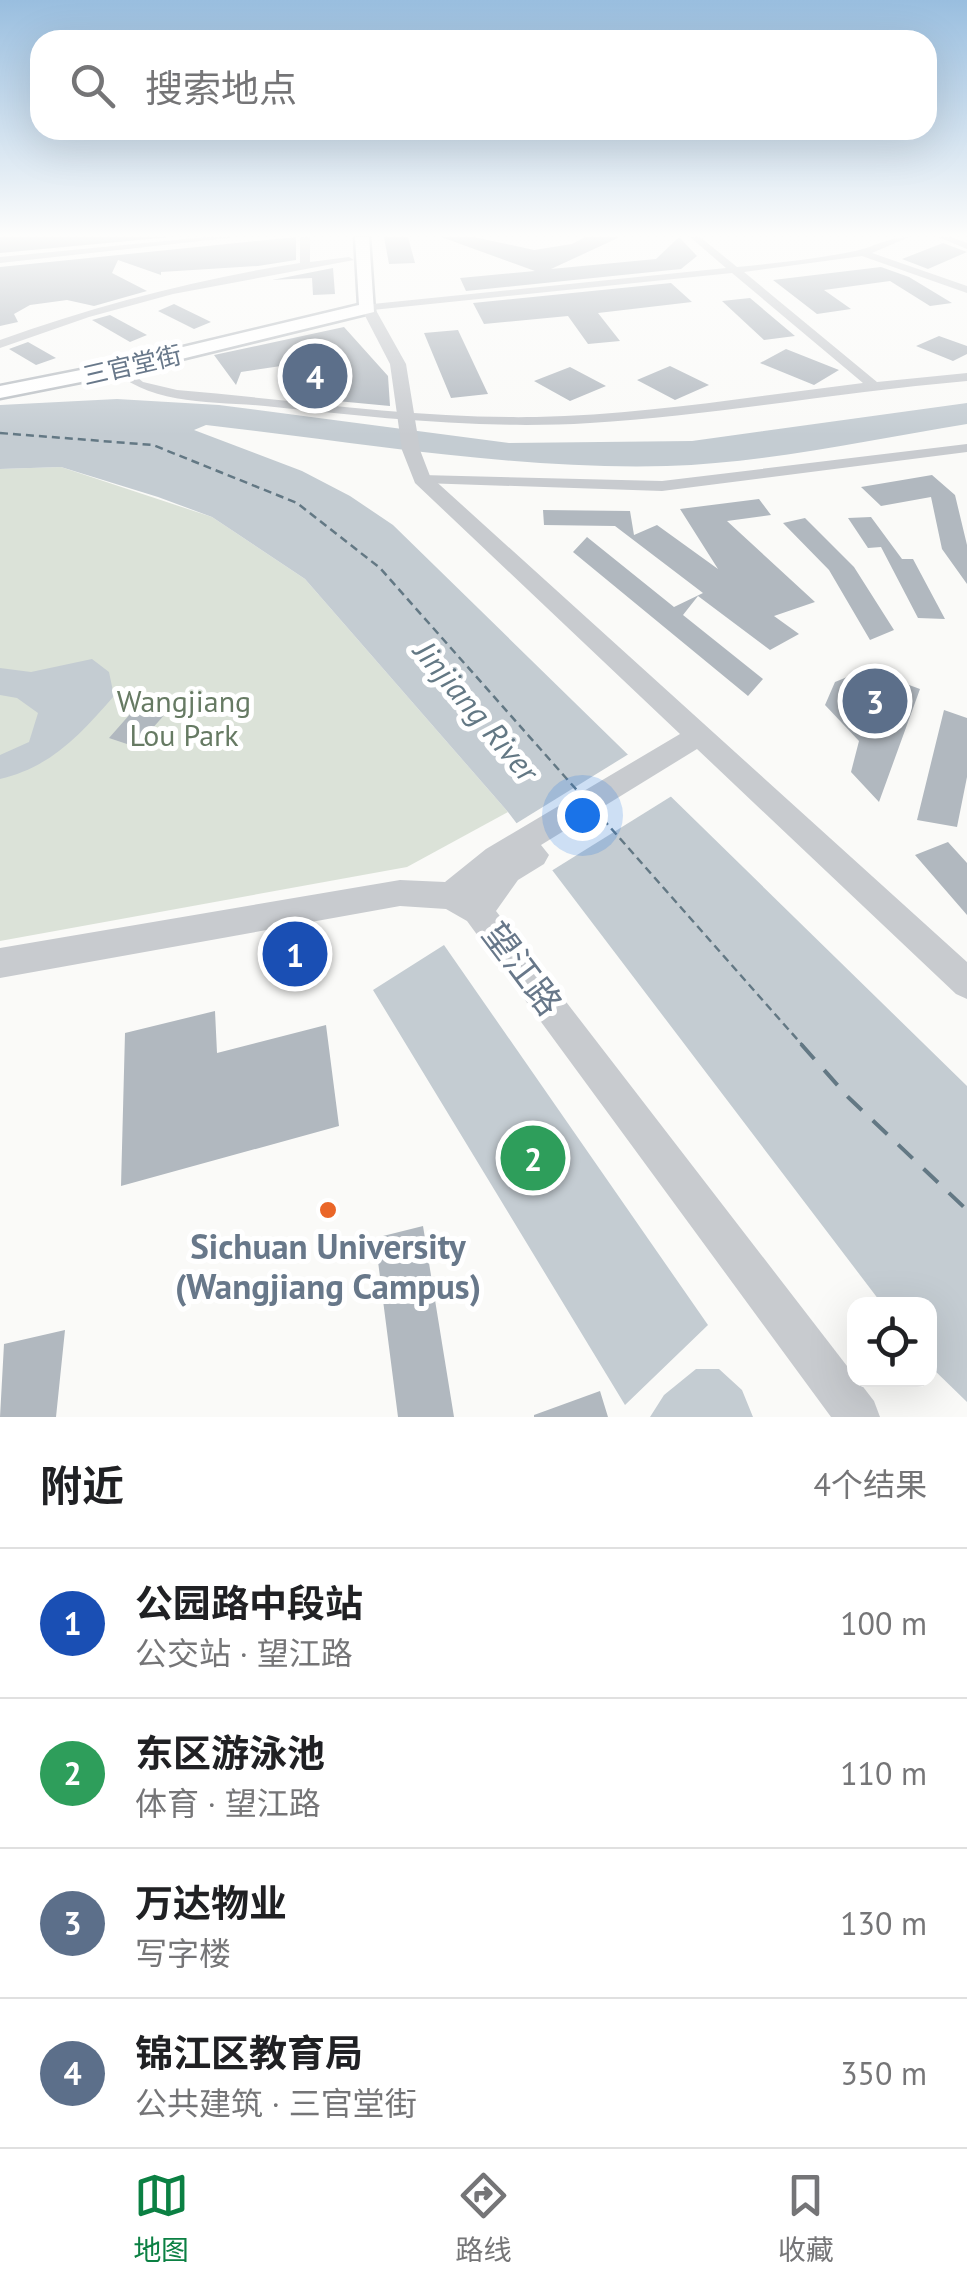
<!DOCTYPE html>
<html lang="zh">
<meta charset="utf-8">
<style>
:root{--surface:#fff;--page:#f2f2f2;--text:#202124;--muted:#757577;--line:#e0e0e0;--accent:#0b8043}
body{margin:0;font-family:"PT Sans","Noto Sans SC",sans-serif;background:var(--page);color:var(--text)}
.controls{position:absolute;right:30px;bottom:30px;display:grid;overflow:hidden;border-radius:20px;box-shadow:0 10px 40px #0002}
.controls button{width:90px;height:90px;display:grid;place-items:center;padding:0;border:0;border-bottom:2px solid var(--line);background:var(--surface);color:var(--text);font:50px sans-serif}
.you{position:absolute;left:582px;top:815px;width:35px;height:35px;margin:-25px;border:8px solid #fff;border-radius:50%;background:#1a73e8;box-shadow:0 0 0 15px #1a73e833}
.badge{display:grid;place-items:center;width:65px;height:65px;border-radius:50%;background:var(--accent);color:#fff;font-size:32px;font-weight:700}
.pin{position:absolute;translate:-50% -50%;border:5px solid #fff;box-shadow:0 2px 10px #0006}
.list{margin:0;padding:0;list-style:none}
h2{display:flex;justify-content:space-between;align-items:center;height:130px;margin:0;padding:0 40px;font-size:42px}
h2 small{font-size:32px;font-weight:400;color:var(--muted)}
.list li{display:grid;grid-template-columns:65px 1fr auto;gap:30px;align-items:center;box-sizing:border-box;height:150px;padding:0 40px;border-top:2px solid var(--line)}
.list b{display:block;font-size:38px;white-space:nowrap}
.list p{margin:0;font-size:32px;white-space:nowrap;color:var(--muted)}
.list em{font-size:32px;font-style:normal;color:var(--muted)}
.icon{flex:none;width:55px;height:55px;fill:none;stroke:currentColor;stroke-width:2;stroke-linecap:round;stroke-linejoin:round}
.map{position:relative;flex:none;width:967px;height:1417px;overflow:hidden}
.search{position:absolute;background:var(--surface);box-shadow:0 10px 40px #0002;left:30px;right:30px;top:30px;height:110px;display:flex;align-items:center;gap:25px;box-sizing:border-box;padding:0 35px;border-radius:30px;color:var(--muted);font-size:38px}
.sheet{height:730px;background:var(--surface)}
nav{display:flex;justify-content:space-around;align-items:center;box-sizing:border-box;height:140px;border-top:2px solid var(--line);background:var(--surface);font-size:28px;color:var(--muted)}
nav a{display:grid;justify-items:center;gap:5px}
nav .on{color:var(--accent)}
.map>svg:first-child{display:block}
.green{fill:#dbe2d8}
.water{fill:#c4ccd2}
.pier{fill:#fafaf8}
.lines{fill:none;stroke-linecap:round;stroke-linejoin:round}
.ferry-far1{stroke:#637884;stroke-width:2.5;stroke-dasharray:8 5;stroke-linecap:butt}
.ferry{stroke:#637884;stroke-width:4;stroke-dasharray:20 15;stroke-linecap:butt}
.building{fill:#b1b8bf}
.secondary-casing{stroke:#babfc4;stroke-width:5}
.minor{fill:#c8cbcf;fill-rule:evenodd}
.tertiary{fill:#c8cbcf;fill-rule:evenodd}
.secondary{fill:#fff;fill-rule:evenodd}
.poi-dot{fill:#ea6628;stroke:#fff;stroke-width:4}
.labels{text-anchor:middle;stroke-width:10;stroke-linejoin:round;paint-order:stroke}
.far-street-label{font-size:25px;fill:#68788a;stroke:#fff}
.park-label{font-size:30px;fill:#667a63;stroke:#fff}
.water-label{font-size:32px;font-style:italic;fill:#637884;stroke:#fff}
.near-street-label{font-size:35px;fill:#68788a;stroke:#fff}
.near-poi-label{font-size:35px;font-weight:bold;fill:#68788a;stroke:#fff}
</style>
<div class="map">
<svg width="967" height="1417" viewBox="0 0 967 1417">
<rect width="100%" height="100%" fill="#fafaf8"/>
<!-- green -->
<path class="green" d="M61,467L212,517L305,579L508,812L407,867L0,941V469Z"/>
<!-- water -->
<path class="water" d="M117,399L219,405L509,443L692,441L967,403V424C868,440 767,463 667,466C513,470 358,442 206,425L194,430L302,471L350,496L393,525L967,1086V1402L930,1366V1304H882L508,812L305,579L212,517L158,497L61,467L0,469V405Z
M92,659L109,672L114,696C80,735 51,767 0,779V755L29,742L38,713L17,698L0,695V668L31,672Z
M444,945L708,1325L625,1405L373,990Z
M696,1369H719L742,1390L753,1417H650L664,1395Z"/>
<!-- pier -->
<path class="pier" d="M632,752L675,794L548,873L512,826Z"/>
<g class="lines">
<!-- ferry-far1 -->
<path class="ferry-far1" d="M0,433L153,445L297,503L380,568L582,796
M594,809L804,1047"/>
<!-- ferry -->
<path class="ferry" d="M801,1044L848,1097L967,1210"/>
</g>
<!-- building -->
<path class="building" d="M0,237H171L0,253Z
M296,237V260L258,266L161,272V275L118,260L112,273L147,291L94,306L67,300L30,305L14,314L18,322L0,326V267Z
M384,237H408L415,263L389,264Z
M441,237H474L534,250L572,244L585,237H620L551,269L656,259L679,237L697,256L681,269L466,291L460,278L535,271Z
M943,243L967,252L928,269L902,259Z
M881,267L909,277L952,303L930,306L890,281L824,290L851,309L817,314L773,280Z
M333,268L335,294L313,295L312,278L272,280Z
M671,283L692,302L598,313L620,341L588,344L568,316L484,324L473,303Z
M750,298L795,336L764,340L722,301Z
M174,304L211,322L194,329L158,311Z
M110,315L147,335L130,342L92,320Z
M344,327L388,376L390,406L305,398L309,378L301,363L241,372L236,385L214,355Z
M458,330L488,394L451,398L424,333Z
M939,336L967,346V354L953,361L916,346Z
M28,342L56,358L36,365L9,349Z
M786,349L839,370L814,385L760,363Z
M670,366L709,385L675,400L637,380Z
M570,367L606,386L570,401L534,381Z
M932,475L955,495L967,545V584L942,549L931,497L881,506L861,487Z
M759,499L771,515L727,521L815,602L774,616L799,634L770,650L698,596L683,615L763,679L748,696L573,552L587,537L674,607L703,593L615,526L544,525L543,510L630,511L634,535L657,525L718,569L680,509Z
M871,517L902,559H913L945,619L918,618L881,547L868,548L848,518Z
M805,518L854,567L894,630L870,640L829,570L783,523Z
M857,673L890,678L920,689L879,802L851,772L859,741L825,705L835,682Z
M146,696L173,705L136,747L109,738Z
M944,710L967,718V777L957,827L917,820Z
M948,842L967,863V915L915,855Z
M215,1011L217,1053L326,1025L339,1126L121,1186L125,1033Z
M423,1226L454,1417H398L375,1238Z
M65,1330L56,1417H0L4,1344Z
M600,1391L608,1417H534V1415Z"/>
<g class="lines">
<!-- secondary casing -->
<g class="secondary-casing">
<path id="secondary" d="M355,237H369L374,312L116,375L0,398V386L116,363L359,305Z"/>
</g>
<!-- minor -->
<path class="minor" d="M206,237H237L0,263V257Z
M300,237H310V262L349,257L354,260L173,294L89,317L0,348V340C98,305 197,279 300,263Z
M690,237H700L737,267C777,263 816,259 855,251C874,247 889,237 909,237L872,253L967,286V293L862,256L744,272L877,382L967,373V381C841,392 716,415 590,423C481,430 373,417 265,406C211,401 147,406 108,365L118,362L143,382L177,390C296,400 416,419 536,417C646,415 754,396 863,383L732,273L353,312L347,309L353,306L726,268Z
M938,237H951L967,243V249Z
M967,444V452L662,491L422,483L415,479L422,475L662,481Z"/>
<!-- tertiary -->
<path class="tertiary" d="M363,305H373L406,364L420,450L430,476L967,962V999L956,994L697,749L541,845L549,855L544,864L518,880L496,911L874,1401L880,1417H831L467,921L446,909L400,906L0,978V948L400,880L445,882L486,849L680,734L415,483L402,450L390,364L361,308Z"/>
<!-- secondary -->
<use href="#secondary" class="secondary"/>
</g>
<!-- sky -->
<linearGradient id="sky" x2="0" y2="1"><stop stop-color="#99bedf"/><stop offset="0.54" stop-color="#fdfdfc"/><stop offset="1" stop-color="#fdfdfc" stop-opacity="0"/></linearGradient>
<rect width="967" height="435" fill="url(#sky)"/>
<!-- markers -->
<circle class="poi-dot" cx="328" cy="1210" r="10"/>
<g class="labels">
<!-- far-street labels -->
<g class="far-street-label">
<text transform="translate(132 365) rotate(-13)" y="9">三官堂街</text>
</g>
<!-- park labels -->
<g class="park-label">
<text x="184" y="712">Wangjiang<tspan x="184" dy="34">Lou Park</tspan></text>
</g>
<!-- water labels -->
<g class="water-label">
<text transform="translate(476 711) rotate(50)" y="11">Jinjiang River</text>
</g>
<!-- near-street labels -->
<g class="near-street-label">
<text transform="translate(522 969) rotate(53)" y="12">望江路</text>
</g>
<!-- near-poi labels -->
<g class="near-poi-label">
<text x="328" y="1259">Sichuan University<tspan x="328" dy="40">(Wangjiang Campus)</tspan></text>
</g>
</g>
</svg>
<div class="controls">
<button><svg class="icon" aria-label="locate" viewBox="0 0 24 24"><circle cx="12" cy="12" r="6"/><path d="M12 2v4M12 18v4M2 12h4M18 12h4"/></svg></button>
</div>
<div class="you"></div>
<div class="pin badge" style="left:295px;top:954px;background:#1a4fb4">1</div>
<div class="pin badge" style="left:533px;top:1158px;background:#2e9e5b">2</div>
<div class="pin badge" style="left:875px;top:701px;background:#5c6f8a">3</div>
<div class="pin badge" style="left:315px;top:376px;background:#5c6f8a">4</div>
<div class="search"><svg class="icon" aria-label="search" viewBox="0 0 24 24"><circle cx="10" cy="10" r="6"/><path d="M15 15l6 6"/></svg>搜索地点</div>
</div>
<section class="sheet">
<h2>附近<small>4个结果</small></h2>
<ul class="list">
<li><span class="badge" style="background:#1a4fb4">1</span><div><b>公园路中段站</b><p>公交站 · 望江路</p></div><em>100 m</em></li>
<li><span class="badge" style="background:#2e9e5b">2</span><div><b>东区游泳池</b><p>体育 · 望江路</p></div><em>110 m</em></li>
<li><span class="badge" style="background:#5c6f8a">3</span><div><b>万达物业</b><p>写字楼</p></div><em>130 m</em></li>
<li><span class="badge" style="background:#5c6f8a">4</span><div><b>锦江区教育局</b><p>公共建筑 · 三官堂街</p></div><em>350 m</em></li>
</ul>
</section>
<nav>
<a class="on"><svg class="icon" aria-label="map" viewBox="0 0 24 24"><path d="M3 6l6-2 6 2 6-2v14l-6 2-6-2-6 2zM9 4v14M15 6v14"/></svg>地图</a>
<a><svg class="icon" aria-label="directions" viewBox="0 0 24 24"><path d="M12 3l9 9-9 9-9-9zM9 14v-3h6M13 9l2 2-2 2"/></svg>路线</a>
<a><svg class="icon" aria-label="saved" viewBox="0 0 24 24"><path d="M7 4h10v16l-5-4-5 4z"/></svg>收藏</a>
</nav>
